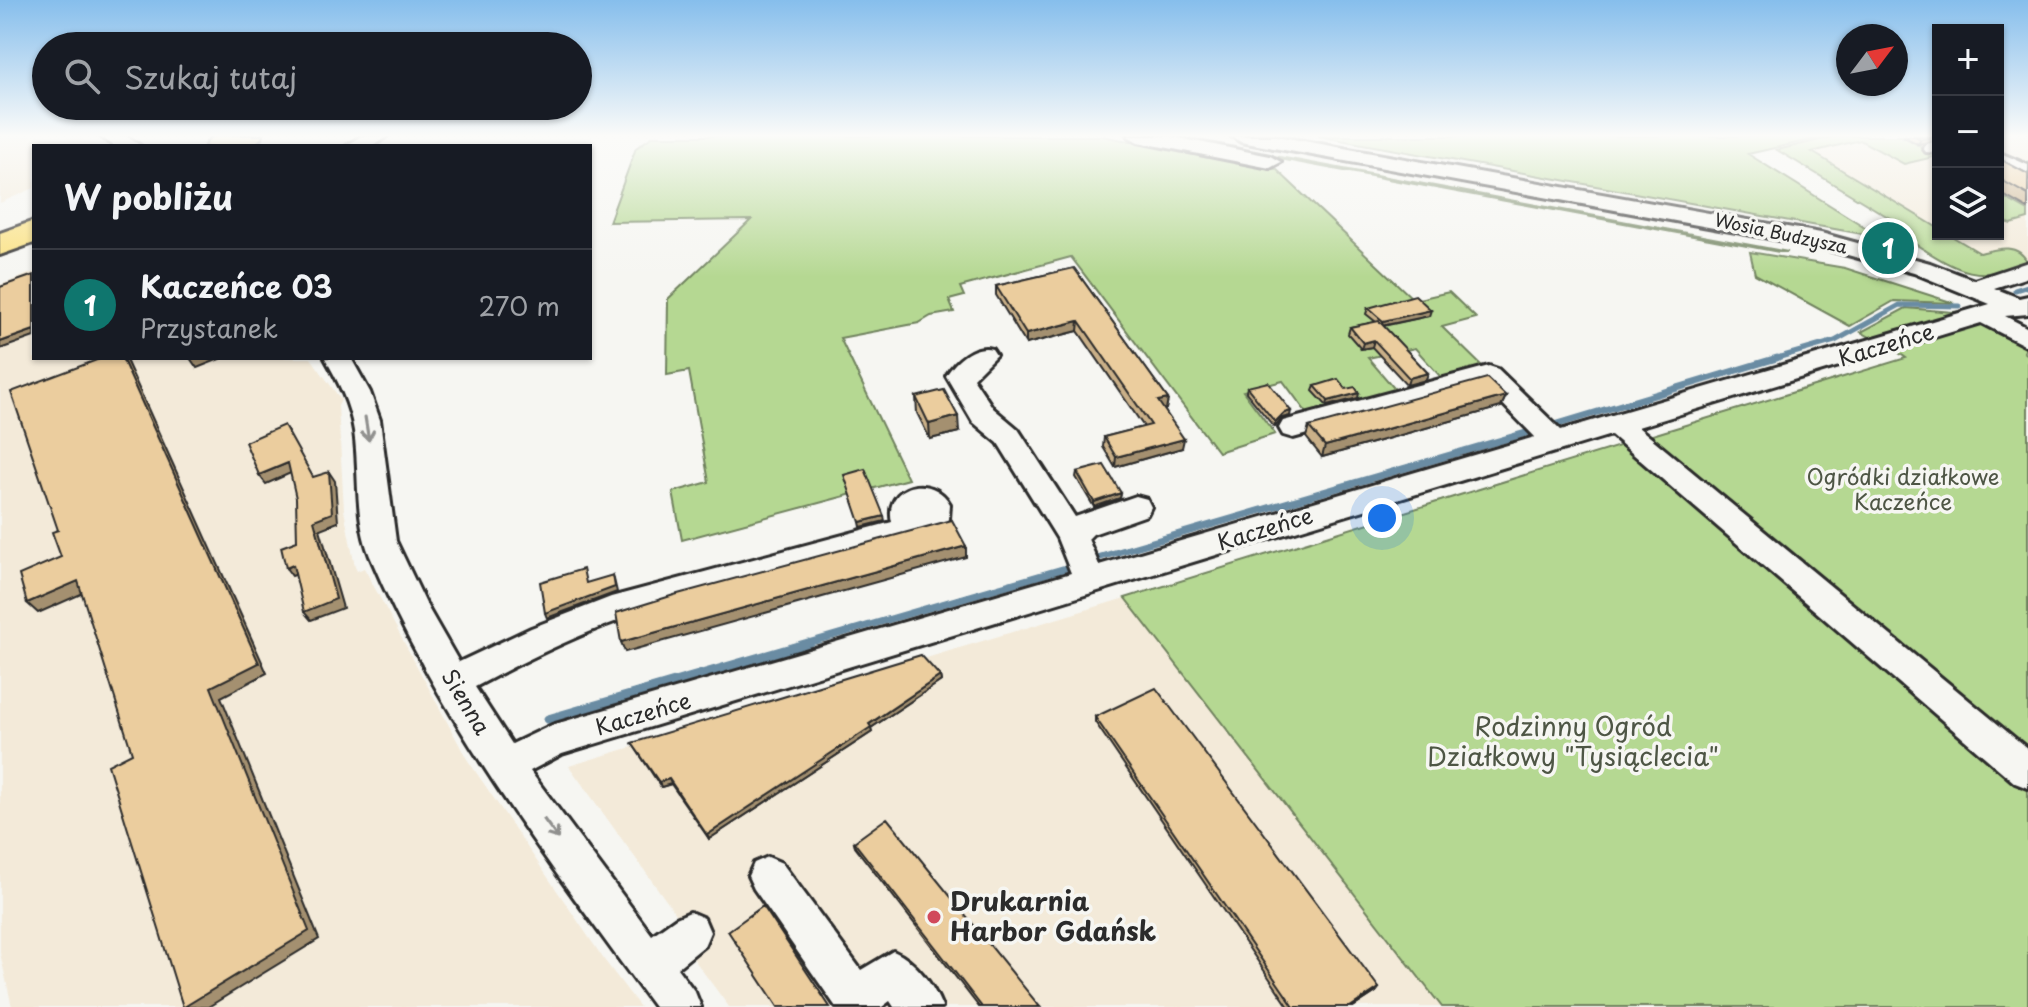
<!DOCTYPE html>
<html lang="pl">
<meta charset="utf-8">
<style>
:root{--surface:#171b24;--page:#242831;--text:#f1f3f6;--muted:#9ea1a6;--line:#363941;--accent:#0f766e}
body{margin:0;font-family:"Playpen Sans",sans-serif;background:var(--page);color:var(--text)}
.controls{position:absolute;right:24px;top:24px;display:grid;overflow:hidden;border-radius:0px;box-shadow:0 2px 6px #0004}
.controls button{width:72px;height:72px;display:grid;place-items:center;padding:0;border:0;border-bottom:2px solid var(--line);background:var(--surface);color:var(--text);font:40px sans-serif}
.compass{position:absolute;left:1836px;top:24px;width:72px;height:72px;border-radius:50%;background:var(--surface);box-shadow:0 2px 6px #0004;rotate:58deg}
.you{position:absolute;left:1382px;top:518px;width:28px;height:28px;margin:-20px;border:6px solid #fff;border-radius:50%;background:#1a73e8;box-shadow:0 0 0 12px #1a73e833}
.badge{display:grid;place-items:center;width:52px;height:52px;border-radius:50%;background:var(--accent);color:#fff;font-size:26px;font-weight:700}
.pin{position:absolute;translate:-50% -50%;border:4px solid #fff;box-shadow:0 2px 8px #0006}
.list{margin:0;padding:0;list-style:none}
h2{display:flex;justify-content:space-between;align-items:center;height:104px;margin:0;padding:0 32px;font-size:34px}
h2 small{font-size:26px;font-weight:400;color:var(--muted)}
.list li{display:grid;grid-template-columns:52px 1fr auto;gap:24px;align-items:center;box-sizing:border-box;height:112px;padding:0 32px;border-top:2px solid var(--line)}
.list b{display:block;font-size:30px;white-space:nowrap}
.list p{margin:0;font-size:26px;white-space:nowrap;color:var(--muted)}
.list em{font-size:26px;font-style:normal;color:var(--muted)}
.icon{flex:none;width:44px;height:44px;fill:none;stroke:currentColor;stroke-width:2;stroke-linecap:round;stroke-linejoin:round}
.map{position:relative;flex:none;width:2028px;height:1007px;overflow:hidden}
.search{position:absolute;background:var(--surface);box-shadow:0 2px 6px #0004;left:32px;top:32px;width:560px;height:88px;display:flex;align-items:center;gap:20px;box-sizing:border-box;padding:0 28px;border-radius:44px;color:var(--muted);font-size:30px}
.panel{position:absolute;background:var(--surface);box-shadow:0 2px 6px #0004;left:32px;top:144px;width:560px;height:216px;border-radius:0px}
.map>svg:first-child{display:block}
.built{fill:#f3ead9}
.green{fill:#b5d892;stroke:#70825e;stroke-width:2}
.lines{fill:none;stroke-linecap:round;stroke-linejoin:round}
.stream-far2{stroke:#6a8ca3;stroke-width:5}
.stream-far1{stroke:#6a8ca3;stroke-width:7}
.stream{stroke:#6a8ca3;stroke-width:9}
.minor-casing{stroke:#2b2b2b;stroke-width:6}
.highway-casing{stroke:#2b2b2b;stroke-width:6}
.minor{fill:#f6f6f2;fill-rule:evenodd}
.highway{fill:#fae180;fill-rule:evenodd}
.wall{fill:#cab088;stroke:#2b2b2b;stroke-width:2}
.shaded-wall{fill:#a4906f;stroke:#2b2b2b;stroke-width:2}
.building{fill:#ebcd9e;stroke:#2b2b2b;stroke-width:2}
.oneway{stroke:#90908e}
.poi-dot{fill:#d1495b;stroke:#f6f6f2;stroke-width:3}
.labels{text-anchor:middle;stroke-width:7;stroke-linejoin:round;paint-order:stroke}
.far-street-label{font-size:18px;fill:#2b2b2b;stroke:#f6f6f2}
.street-label{font-size:22px;fill:#2b2b2b;stroke:#f6f6f2}
.park-label{font-size:22px;fill:#4e5645;stroke:#f6f6f2}
.near-park-label{font-size:26px;fill:#4e5645;stroke:#f6f6f2}
.near-poi-label{font-size:26px;font-weight:bold;fill:#2b2b2b;stroke:#f6f6f2;text-anchor:start}
</style>
<div class="map">
<svg width="2028" height="1007" viewBox="0 0 2028 1007">
<rect width="100%" height="100%" fill="#f6f6f2"/>
<filter id="ink" filterUnits="userSpaceOnUse"><feTurbulence type="fractalNoise" baseFrequency=".0125" numOctaves="2"/><feDisplacementMap in="SourceGraphic" scale="16" xChannelSelector="R" yChannelSelector="G"/><feConvolveMatrix kernelMatrix="1 2 1 2 8 2 1 2 1" color-interpolation-filters="sRGB"/></filter>
<g filter="url(#ink)">
<!-- built -->
<path class="built" d="M0,136H57L65,139L74,136L98,146H34V188L0,203Z
M1837,136H1938V234H1998V136H2028V278L2023,279L1993,262L1966,265L1777,150Z
M34,272V358H311L341,400L338,406L344,510L355,567L357,571L364,568L467,759L605,961L640,1007H12L0,953V285Z
M1125,598L1442,1007H729L690,954L699,946L569,766Z"/>
<!-- green -->
<path class="green" d="M653,136H1102L1276,169L1414,300L1449,292L1476,318L1442,327L1488,372L1446,383L1415,348L1368,358L1400,395L1312,420L1283,381L1243,391L1275,434L1218,452L1071,257L960,287L964,296L949,300L954,312L931,316L919,323L840,338L908,479L682,540L673,492L709,482L689,371L667,375L668,299L751,220L609,222L636,148Z
M1157,136H1168L1788,252H1779Z
M1318,136H1828L1748,154L1868,229V235Z
M1837,136H1902L1933,153L1938,152V156L1904,164L1860,140L1812,152L1938,228V234H1948L1980,253C1996,249 2018,242 2027,262C1973,289 1948,263 1902,236L1913,232L1777,150Z
M1998,194L2028,211V219L2011,224L1998,219Z
M1750,252L1845,268L1954,303L1894,301L1850,326L1755,274Z
M1906,308L1953,312L1971,310L1879,342L1861,332Z
M1982,322L2028,343L2024,352L2028,355V759L1646,437L1906,358L1895,350Z
M1629,443L2028,785V1007H1442L1125,598Z"/>
<g class="lines">
<!-- stream-far2 -->
<path class="stream-far2" d="M2015,290L2028,286
M1770,360L1835,341L1900,305L1960,306"/>
<!-- stream-far1 -->
<path class="stream-far1" d="M1548,427L1777,358
M1087,561L1536,430
M801,645L1076,565"/>
<!-- stream -->
<path class="stream" d="M548,719L808,643"/>
<!-- minor casing -->
<g class="minor-casing">
<path id="minor" d="M100,136H126L141,146H114Z
M361,136H387L373,146H346Z
M1128,136H1169L1270,156L1281,162L1270,168L1138,142Z
M1231,136H1276L1821,233L1930,263L1974,280L2028,262V277L1994,288L2019,298L2028,296V314L2005,316L2028,328V347L1981,323L1638,427L2028,749V788L2015,783L1611,435L562,754L530,771L652,935L676,918L690,912L704,918L710,932L704,946L677,968L695,992L701,1007H654C550,865 439,720 370,556C354,517 360,472 354,431C350,404 338,381 325,358H351L370,392L380,420L396,541L428,608L459,662L531,628L611,597L892,522C883,485 932,472 950,504L949,519L945,527C839,566 727,583 620,620C570,638 522,662 475,687L512,744L552,725L1071,573L1057,538L998,443L973,422L946,376C955,361 974,344 992,349L996,355L973,378L993,408L1018,429L1075,517L1136,496L1147,499L1151,507L1147,515L1093,534L1088,539L1099,565L1535,437L1484,385L1293,438L1283,435L1279,428L1283,421L1489,366L1498,369L1561,430L1990,304L1914,273L1818,247L1241,142Z
M1938,141V153L1926,152L1923,148L1926,144Z
M1998,152L2028,165V179L1998,166Z
M768,857L782,863L861,970L893,951C916,961 933,984 942,1007H894L890,1001L882,1007H836L754,889L748,876L754,863Z"/>
</g>
<!-- highway casing -->
<g class="highway-casing">
<path id="highway" d="M219,136H262C251,152 223,146 206,146L210,139Z
M34,221V243L0,255V233Z"/>
</g>
<!-- minor -->
<use href="#minor" class="minor"/>
<!-- highway -->
<use href="#highway" class="highway"/>
</g>
<!-- wall -->
<path class="wall" d="M1903,136H1938V140L1918,144Z
M1998,158L2028,174V209L1998,192Z
M1074,268L1168,399L1166,409H1164L1182,448L1115,467L1103,447L1104,437L1144,427L1078,331L1026,344L996,295V286Z
M1368,308L1429,316L1383,326L1428,373L1426,380L1407,385L1372,347L1361,349L1348,334L1350,327L1376,322L1366,314Z
M1315,386L1346,389L1358,398L1327,406L1313,391Z
M1247,387L1290,416L1282,418L1274,427L1246,392Z
M1506,396L1501,407L1322,457L1306,437L1309,427Z
M916,397L959,432L930,439L917,413Z
M1077,472L1121,493L1120,498L1094,507L1076,477Z
M940,676L941,681L871,728L872,732L709,839L671,784L661,787L632,743Z
M1095,717L1379,988L1376,992L1353,1007H1289L1095,722Z
M854,842L1040,1007H979L855,847Z"/>
<!-- shaded-wall -->
<path class="shaded-wall" d="M1938,136V140L1918,144L1921,139Z
M1431,310L1429,316L1381,326L1383,321Z
M1079,321L1078,331L1026,344V334Z
M34,330V337L0,349V342Z
M1374,340L1372,347L1361,349L1363,343Z
M122,358H124L127,362L267,673L221,697L319,939L208,1007H184Z
M190,358H222L197,368Z
M1428,373L1426,380L1407,385L1409,378Z
M1359,393L1358,398L1327,406L1328,401Z
M1506,396L1501,407L1322,457L1325,446Z
M1168,399L1166,409L1157,411L1158,401Z
M1291,411L1290,416L1282,418L1274,427L1275,422L1284,413Z
M958,416L959,432L930,439L929,424Z
M1184,439L1182,448L1115,467L1116,457Z
M288,463L293,472L266,484L259,475Z
M329,472L335,481L338,522L320,529L343,608L311,620L304,612L314,520Z
M1121,493L1120,498L1094,507V502Z
M884,516L885,521L861,527L860,522Z
M966,546V557L625,652L621,642Z
M293,565L300,573L292,576L286,568Z
M613,575L617,592L547,618L545,613Z
M78,581L88,591L38,613L27,603Z
M940,676L941,681L871,728L872,732L709,839L707,835Z
M669,779L671,784L661,787L659,782Z
M1379,988L1376,992L1353,1007H1350Z"/>
<!-- building -->
<path class="building" d="M1915,136H1936L1921,139Z
M1998,158L2028,174V195L1998,178Z
M1074,268L1168,399L1158,401L1184,439L1116,457L1104,437L1151,425L1079,321L1026,334L996,286Z
M34,275V330L0,342V287Z
M1415,295L1431,310L1383,321L1368,308Z
M1379,321L1428,373L1409,378L1374,340L1363,343L1350,327Z
M102,358H122L259,663L211,687L309,931L184,1007H183L108,765L132,753L78,581L27,603L19,575L61,557L52,532L58,530L11,392Z
M1487,378L1506,396L1325,446L1309,427Z
M1338,379L1346,389L1355,387L1359,393L1328,401L1315,386Z
M1268,382L1291,411L1284,413L1275,422L1247,387Z
M944,390L958,416L929,424L916,397Z
M284,425L313,477L329,472L332,513L314,520L336,599L304,612L293,565L286,568L281,547L297,541L296,498L288,463L259,475L245,442Z
M1104,465L1121,493L1094,502L1077,472Z
M865,469L884,516L860,522L844,475Z
M952,520L966,546L621,642L616,613L674,595Z
M583,569L586,583L613,575L615,587L545,613L540,582Z
M921,655L940,676L869,724L871,727L707,835L669,779L659,782L632,743Z
M1156,688L1379,988L1350,1007H1294L1095,717Z
M887,818L1040,1007H982L854,842Z
M763,906L830,1007H778L728,931Z"/>
<!-- one-way arrows -->
<defs><path id="oneway-shaft" d="M-6 0H5M1.5-3L5.5 0L1.5 3" fill="none" stroke-width="1.6" stroke-linecap="round" stroke-linejoin="round" transform="scale(2)"/></defs>
<g class="oneway">
<use href="#oneway-shaft" transform="translate(367 429) rotate(81)"/>
<use href="#oneway-shaft" transform="translate(551 829) rotate(54)"/>
</g>
</g>
<!-- sky -->
<linearGradient id="sky" x2="0" y2="1"><stop stop-color="#86beec"/><stop offset="0.49" stop-color="#fbfbf9"/><stop offset="1" stop-color="#fbfbf9" stop-opacity="0"/></linearGradient>
<rect width="2028" height="277" fill="url(#sky)"/>
<!-- markers -->
<circle class="poi-dot" cx="934" cy="917" r="8"/>
<g class="labels">
<!-- far-street labels -->
<g class="far-street-label">
<text transform="translate(1781 234) rotate(12)" y="6">Wosia Budzysza</text>
</g>
<!-- street labels -->
<g class="street-label">
<text transform="translate(1886 345) rotate(-17)" y="8">Kaczeńce</text>
<text transform="translate(1265 529) rotate(-17)" y="8">Kaczeńce</text>
<text transform="translate(466 702) rotate(59)" y="8">Sienna</text>
<text transform="translate(643 714) rotate(-17)" y="8">Kaczeńce</text>
</g>
<!-- park labels -->
<g class="park-label">
<text x="1903" y="485">Ogródki działkowe<tspan x="1903" dy="25">Kaczeńce</tspan></text>
</g>
<!-- near-park labels -->
<g class="near-park-label">
<text x="1573" y="736">Rodzinny Ogród<tspan x="1573" dy="30">Działkowy "Tysiąclecia"</tspan></text>
</g>
<!-- near-poi labels -->
<g class="near-poi-label">
<text x="950" y="911">Drukarnia<tspan x="950" dy="30">Harbor Gdańsk</tspan></text>
</g>
</g>
</svg>
<div class="controls">
<button>+</button>
<button>−</button>
<button><svg class="icon" aria-label="layers" viewBox="0 0 24 24"><path d="M12 4l9 5-9 5-9-5zM3 14l9 5 9-5"/></svg></button>
</div>
<svg class="compass" viewBox="-18 -18 36 36"><path d="M0-13l5 13h-10z" fill="#e53935"/><path d="M0 13l5-13h-10z" fill="#9ea1a6"/></svg>
<div class="you"></div>
<div class="pin badge" style="left:1888px;top:248px">1</div>
<div class="search"><svg class="icon" aria-label="search" viewBox="0 0 24 24"><circle cx="10" cy="10" r="6"/><path d="M15 15l6 6"/></svg>Szukaj tutaj</div>
<section class="panel">
<h2>W pobliżu<small></small></h2>
<ul class="list">
<li><span class="badge">1</span><div><b>Kaczeńce 03</b><p>Przystanek</p></div><em>270 m</em></li>
</ul>
</section>
</div>
